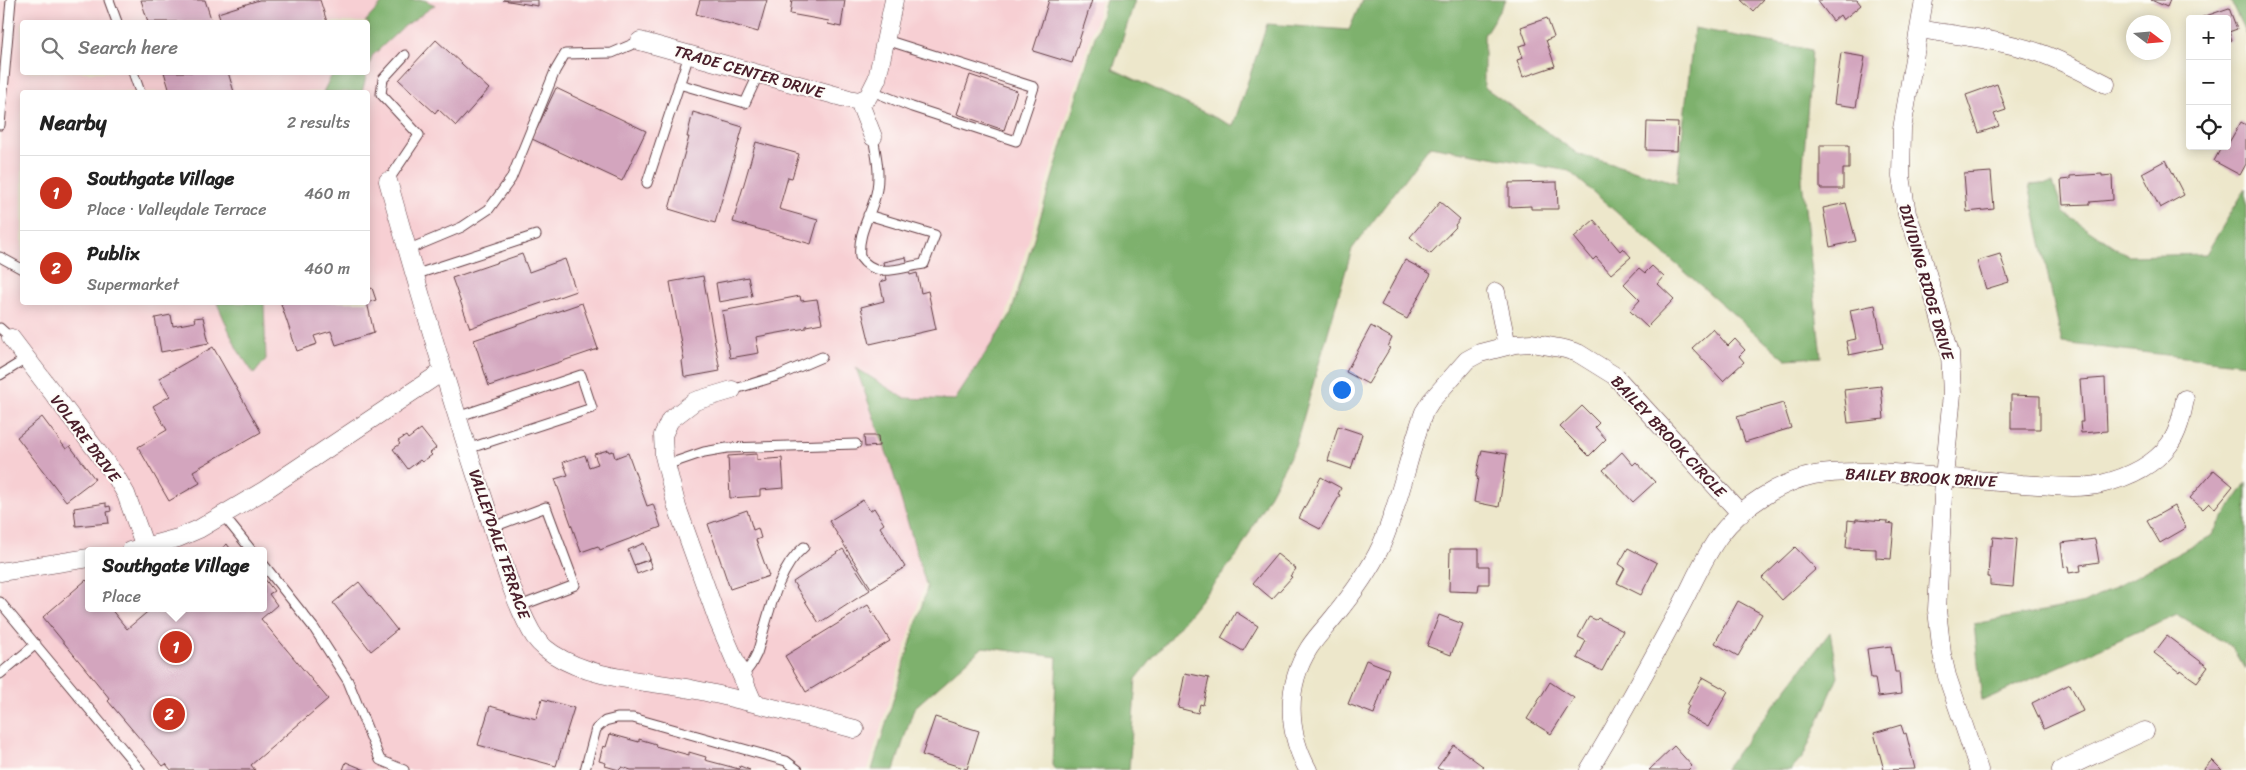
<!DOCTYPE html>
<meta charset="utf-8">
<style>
:root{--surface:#fff;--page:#f2f2f2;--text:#222;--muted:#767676;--line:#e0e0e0;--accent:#c8321e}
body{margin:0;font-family:Sriracha,sans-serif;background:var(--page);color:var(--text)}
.controls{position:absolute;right:15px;top:15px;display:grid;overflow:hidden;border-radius:5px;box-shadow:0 2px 12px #0003}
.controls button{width:45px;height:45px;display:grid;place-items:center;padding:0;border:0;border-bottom:1px solid var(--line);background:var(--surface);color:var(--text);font:25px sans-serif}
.compass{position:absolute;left:2126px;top:15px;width:45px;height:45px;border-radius:50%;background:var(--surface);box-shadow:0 2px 12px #0003;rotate:106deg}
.you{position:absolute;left:1341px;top:389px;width:18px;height:18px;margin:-12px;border:4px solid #fff;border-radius:50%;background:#1a73e8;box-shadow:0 0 0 8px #1a73e833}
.badge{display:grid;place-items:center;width:32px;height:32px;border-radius:50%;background:var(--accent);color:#fff;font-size:16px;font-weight:700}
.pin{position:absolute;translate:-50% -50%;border:2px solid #fff;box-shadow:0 1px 5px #0006}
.popup{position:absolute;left:85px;top:547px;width:182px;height:65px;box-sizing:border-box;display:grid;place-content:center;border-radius:5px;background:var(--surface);filter:drop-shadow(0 1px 4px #0005);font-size:16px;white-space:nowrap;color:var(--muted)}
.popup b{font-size:19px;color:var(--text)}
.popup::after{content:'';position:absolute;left:50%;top:100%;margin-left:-10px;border:10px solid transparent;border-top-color:var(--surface)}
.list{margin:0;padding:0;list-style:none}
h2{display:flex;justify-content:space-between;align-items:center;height:65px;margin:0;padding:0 20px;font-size:21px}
h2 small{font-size:16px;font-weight:400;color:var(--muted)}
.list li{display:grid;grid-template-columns:32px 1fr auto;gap:15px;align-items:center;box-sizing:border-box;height:75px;padding:0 20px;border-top:1px solid var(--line)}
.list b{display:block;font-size:19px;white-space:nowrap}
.list p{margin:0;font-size:16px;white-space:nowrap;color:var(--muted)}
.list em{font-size:16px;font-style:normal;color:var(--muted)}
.icon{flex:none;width:28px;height:28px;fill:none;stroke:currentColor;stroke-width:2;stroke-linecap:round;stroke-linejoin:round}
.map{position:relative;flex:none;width:2246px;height:770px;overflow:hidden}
.search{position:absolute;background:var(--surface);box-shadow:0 2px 12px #0003;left:20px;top:20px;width:350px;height:55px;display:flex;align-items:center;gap:12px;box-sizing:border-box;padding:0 18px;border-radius:5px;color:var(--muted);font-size:19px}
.panel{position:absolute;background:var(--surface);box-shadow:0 2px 12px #0003;left:20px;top:90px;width:350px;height:215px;border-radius:5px}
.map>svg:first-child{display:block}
.built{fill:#f7cfd3;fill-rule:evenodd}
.forest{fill:#7eb16d;stroke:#64684c}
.building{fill:#d3a5be}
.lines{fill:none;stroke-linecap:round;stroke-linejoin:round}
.lane-casing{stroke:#623d43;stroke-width:11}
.street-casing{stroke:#623d43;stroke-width:19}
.lane{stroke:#fff;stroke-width:9}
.street{stroke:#fff;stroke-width:18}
.labels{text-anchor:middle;stroke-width:4;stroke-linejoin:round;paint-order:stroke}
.street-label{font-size:16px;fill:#4a1f2b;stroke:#fdfcf7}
</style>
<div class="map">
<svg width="2246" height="770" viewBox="0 0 2246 770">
<rect width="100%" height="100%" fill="#fdfcf7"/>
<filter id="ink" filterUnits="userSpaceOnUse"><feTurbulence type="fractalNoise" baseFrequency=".02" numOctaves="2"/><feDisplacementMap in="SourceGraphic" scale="10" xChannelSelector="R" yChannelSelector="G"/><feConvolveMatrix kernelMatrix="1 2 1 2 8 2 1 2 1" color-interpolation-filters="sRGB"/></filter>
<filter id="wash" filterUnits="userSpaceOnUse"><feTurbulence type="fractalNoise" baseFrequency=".0096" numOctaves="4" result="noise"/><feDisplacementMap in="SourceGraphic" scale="20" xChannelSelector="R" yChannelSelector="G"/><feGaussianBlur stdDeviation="1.12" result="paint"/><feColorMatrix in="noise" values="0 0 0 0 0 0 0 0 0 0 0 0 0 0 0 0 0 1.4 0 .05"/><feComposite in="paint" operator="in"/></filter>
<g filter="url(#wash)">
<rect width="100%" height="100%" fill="#ede7cb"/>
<!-- built -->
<path class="built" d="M0,0H1102L868,770H0ZM22,22H368V72H22ZM22,92H368V302H22ZM89,551H264V608H89Z"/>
<!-- forest -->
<path class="forest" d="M385,0H424L435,5L402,28L372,56L368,71V22H365Z
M1106,0H1135L1113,69L1233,126L1267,24L1349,30L1362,0H1506L1484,35V87L1578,154L1677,183L1694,28L1812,50L1802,180L1821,357L1785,359L1569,171L1430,146L1352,249L1295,447L1238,554L1136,679L1129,770H1055L1052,765L1057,657L983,647L914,708L894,770H872L927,588L890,462L856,368L904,398L955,400L1011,314Z
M2230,0H2246V34Z
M333,73H367L362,92H323Z
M2053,183L2064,213L2128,256L2206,254L2246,188V364L2062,343L2029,185Z
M217,303H264L266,359L254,374L237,349Z
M2246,483V669L2232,647L2177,614L1982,701L1974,624L2085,603L2211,536Z
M1830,632L1838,677L1803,757L1791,770H1724Z"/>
<g id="blocks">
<!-- building -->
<path class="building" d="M141,0H205L212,22H148Z
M259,0H320L327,22H221L218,13Z
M503,0H538V6Z
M700,0H767L758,32L696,14Z
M792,0H845L841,27L828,24L829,21L790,14Z
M1049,0H1092L1072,63L1033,51Z
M1741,0H1763L1753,11Z
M1817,0H1857L1861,5L1843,20L1840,15L1833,21Z
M2151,0H2170L2167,7Z
M2229,8L2237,29L2229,32L2232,40L2227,42V19H2197Z
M1547,18L1554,37L1546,40L1555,66L1523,77L1517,60L1523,58L1519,46L1527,44L1521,27Z
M436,40L489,89L456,126L438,109L435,113L399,80Z
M1841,53L1865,57L1856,107L1834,104Z
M164,72H228L234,92H170Z
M970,75L1017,91L1004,130L957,114Z
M1997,84L2006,110L1994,114L1999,126L1979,133L1966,95Z
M556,88L646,131L622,181L532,139Z
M693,112L743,127L715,223L669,209L689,137H687Z
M1647,122L1678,123L1677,151L1646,150Z
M2241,122L2246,125V164L2240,175L2214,161L2222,146H2227Z
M756,142L799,154L792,178L788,177L779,209L818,220L811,244L733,222Z
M1820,145H1849V169H1843V189H1820Z
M2166,160L2184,195L2160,208L2142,173Z
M1991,172L1994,209L1967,212L1964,174Z
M2102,174V176L2112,175L2113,200L2090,202V204L2063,205L2061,180L2070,179V176Z
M1557,182L1558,209H1531V206L1509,207V183Z
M1440,202L1460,219L1455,225L1456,227L1430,254L1410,237Z
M1846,203L1856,241L1830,247L1823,208Z
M1594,220L1620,251L1623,248L1631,257L1611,274L1596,257L1593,260L1574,237Z
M522,254L529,272L565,259L576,291L470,328L452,278Z
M2000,254L2009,282L1986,289L1977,261Z
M906,257L910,275L917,273L921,293L928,291L936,329L870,344L861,307L884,301L880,282L887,280L883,262Z
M1405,260L1431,274L1407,319L1381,305Z
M1652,266L1664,277L1658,284L1674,299L1647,327L1630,311L1640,300L1624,284L1639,268L1645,273Z
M703,276L720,371L687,377L684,376L682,361L684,360L670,282Z
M748,277L752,296L719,302L716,283Z
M372,288L376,300L368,303V290Z
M800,296L801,301L817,299L822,323L806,326V328L756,337L759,353L730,358L722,311Z
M284,302H367L374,333L336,345L331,331L314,336L317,344L297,351L281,304Z
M582,303L598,349L489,386L474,340Z
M1875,305L1883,348L1849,355L1846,341L1856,339L1850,310Z
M171,315L173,326L195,322L194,318L203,317L209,343L161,352L155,318Z
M1371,326L1392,338L1388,347L1390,348L1368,384L1346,372Z
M1713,329L1728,346L1735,339L1745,350L1739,356L1744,362L1723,381L1692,348Z
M213,347L261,432L193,471L200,483L169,501L138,447L167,430L153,406L170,396L159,378Z
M2105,378L2107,431L2081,433L2080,422H2083L2080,380Z
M1881,386L1884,419L1848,423L1844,390Z
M2011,395L2040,396V429H2011Z
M1783,403L1791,428L1745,442L1737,417Z
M1582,406L1599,423L1595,427L1606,439L1589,456L1560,427Z
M42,417L66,449L70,446L95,479L66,501L17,437Z
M1338,426L1362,434L1351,469L1328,461Z
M421,429L436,448L430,453L432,455L422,462L420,460L408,469L393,449L400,444L398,441L406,436L408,439Z
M864,436H878L879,446L865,447Z
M608,450L609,452L613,451L615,458L628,453L647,506L653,504L661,527L600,550L598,546L581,552L555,479L568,475L563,462L585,455L589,467L598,464L594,454Z
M1482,450L1507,454L1499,507L1474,502L1478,477H1476Z
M1622,452L1633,465L1636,462L1655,482L1633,502L1603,470Z
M757,454V460L782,458L784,488L760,490V496L730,498L728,456Z
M2214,470L2233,486L2215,508L2209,503L2203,509L2190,498Z
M1321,477L1341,488L1338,494L1340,495L1320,529L1299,518Z
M863,500L870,511L874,508L884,524L880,527L905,567L871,588L829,521Z
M106,503V507L110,506L111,511L107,512L109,523L76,526L74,508Z
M2174,506L2186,528L2160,543L2147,521Z
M747,510L753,530L758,528L761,538L756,540L769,576L730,589L708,524Z
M1856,519L1887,521V523L1894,524L1891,559L1876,558V549L1846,548L1848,520L1856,521Z
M1993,537L2017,539L2013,587L1990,585V577H1988L1990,546H1992Z
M2095,539L2099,562L2080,565L2081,571L2069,573L2068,566L2064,567L2061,543Z
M644,543L650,559L634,565L628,550Z
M227,544L232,551H219Z
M1795,547L1816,569L1782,600L1762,578Z
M1628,548L1657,563L1641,595L1617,583L1625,568L1619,564Z
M843,549L870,590L819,623L793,582Z
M1450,549H1479V566H1489V584H1479L1478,592L1449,591Z
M1277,554L1296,569L1290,576L1292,577L1272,599L1253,583Z
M649,560L652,568L637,574L634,565Z
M264,578L274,591L269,594L277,605L261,619L328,699L251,765L255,770H171L166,764L163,766L108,701L110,699L43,617L86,580L89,583V608H110L127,629L152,608H264Z
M359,582L397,630L371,651L333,603Z
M1738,601L1762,614L1738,656L1715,643Z
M868,605L890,641L806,692L785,656Z
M1236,612L1258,626L1243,651L1221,638Z
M1439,615L1463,624L1451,655L1427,646Z
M1589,617L1596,620L1598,618L1623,631L1602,671L1577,658L1586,641L1578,637Z
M2167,636L2208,667L2197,682L2180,670L2179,672L2154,653Z
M1891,646L1895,672H1899L1901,694L1878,697L1875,678H1871L1867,649Z
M1366,660L1389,669L1374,714L1348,704Z
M1185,673L1209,678L1203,705L1200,704L1198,713L1178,708Z
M1703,677L1728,691L1708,727L1685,714L1689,706L1687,705Z
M1550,682L1574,698L1551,734L1527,719Z
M2070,684L2083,711L2044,729L2032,703Z
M542,699L574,708L556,766L478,745L490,706L536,719Z
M935,717L979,731L967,769L922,755Z
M1901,725L1904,734L1906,733L1915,769L1884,770L1874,733Z
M610,734L639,742V739L656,744L655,746L689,755V752L706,757L705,760L739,769L740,766L750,770H631L622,767L619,770L605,766L606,763L599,761L603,746L606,747Z
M1454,745L1484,767L1481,770H1441L1437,768Z
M1674,746L1692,766L1688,770H1649Z
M2212,760L2222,770H2203Z
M346,762L365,770H343Z"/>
</g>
</g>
<g filter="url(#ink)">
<use href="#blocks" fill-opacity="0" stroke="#623d43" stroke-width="1"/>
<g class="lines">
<!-- lane casing -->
<g class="lane-casing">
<path id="lane" d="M109,0L117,22
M133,72L140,92
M679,84L745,103L759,73
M872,91L912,107L1016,141L1034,87L886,40
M0,125L11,0
M388,181L419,135L381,94L383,79L405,55
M647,183L689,55
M868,215L935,235L924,264C900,267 876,280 860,257C857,231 873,213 877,189C880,171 876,154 873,137
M407,250L462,227L489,209L511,179L555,71L565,54L612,53L640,41
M0,257L22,269
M414,275L536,235
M0,328L11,338
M0,375L26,359
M732,390L780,375L822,357
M457,417L581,375L592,408L467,449
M666,465L704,452L727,448L856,444
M223,515L252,551
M493,527L546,507L575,585L520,606
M264,565L314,628L348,681L380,760L404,770
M0,602L140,770
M0,674L36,644
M742,677L751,665L757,653C768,619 776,570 804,547
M585,770L596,729L605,721L617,718H633L786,761L798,770"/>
</g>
<!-- street casing -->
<g class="street-casing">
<path id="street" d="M1924,0L1902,129L1901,176L1907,214L1918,242L1950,353L1952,394L1944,478L1937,610L1942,654L1947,676L1979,770
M1920,29C1960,36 2002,40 2040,53C2063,61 2085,73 2106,84
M640,41L849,99L859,101L868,97L877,79L894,0
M859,101L873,137
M388,181C418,288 449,394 484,500C498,543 509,591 531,631C536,641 544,648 553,654C595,681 648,680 696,690C749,701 802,715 855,729
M1496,292L1507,346
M11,338L115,475L126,494L145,547
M732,390L695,401L670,420L663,435L664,456L677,507L718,621L753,702
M130,551L178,538L199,529L265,490L442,372
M0,572L89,558
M1308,770C1287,732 1285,686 1309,648C1316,637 1325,628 1333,618C1351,596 1369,572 1381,546C1400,503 1408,456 1424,412L1431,401L1467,360L1480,353L1515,344L1532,343L1565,349L1578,353L1615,376L1741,514
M1589,770C1620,720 1648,667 1676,615C1691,589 1702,559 1720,535C1741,507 1780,482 1814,475C1835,471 1857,472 1878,472C1926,475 1974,480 2022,484C2048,485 2076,490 2101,484C2126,478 2153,466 2169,445C2179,432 2182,414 2185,399
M2061,770L2145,731"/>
</g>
<!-- lane -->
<use href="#lane" class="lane"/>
<!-- street -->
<use href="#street" class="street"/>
</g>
</g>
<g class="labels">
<!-- street labels -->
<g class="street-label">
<text transform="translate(749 71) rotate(16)" y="6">TRADE CENTER DRIVE</text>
<text transform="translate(1927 282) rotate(74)" y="6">DIVIDING RIDGE DRIVE</text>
<text transform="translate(1669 436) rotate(47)" y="6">BAILEY BROOK CIRCLE</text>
<text transform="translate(86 438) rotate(53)" y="6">VOLARE DRIVE</text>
<text transform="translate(1921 477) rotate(3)" y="6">BAILEY BROOK DRIVE</text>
<text transform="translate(500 544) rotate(71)" y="6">VALLEYDALE TERRACE</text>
</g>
</g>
</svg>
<div class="controls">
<button>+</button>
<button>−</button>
<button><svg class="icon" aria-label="locate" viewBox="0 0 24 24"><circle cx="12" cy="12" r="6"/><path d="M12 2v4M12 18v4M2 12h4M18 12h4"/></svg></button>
</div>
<svg class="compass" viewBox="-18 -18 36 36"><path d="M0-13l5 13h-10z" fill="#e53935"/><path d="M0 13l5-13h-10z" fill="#767676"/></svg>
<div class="you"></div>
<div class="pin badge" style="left:176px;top:647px">1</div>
<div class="popup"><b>Southgate Village</b>Place</div>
<div class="pin badge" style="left:169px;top:714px">2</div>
<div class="search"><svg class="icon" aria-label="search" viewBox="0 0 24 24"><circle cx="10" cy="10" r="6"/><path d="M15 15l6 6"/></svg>Search here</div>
<section class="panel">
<h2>Nearby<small>2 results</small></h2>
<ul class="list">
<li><span class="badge">1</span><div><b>Southgate Village</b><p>Place · Valleydale Terrace</p></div><em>460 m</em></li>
<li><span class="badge">2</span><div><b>Publix</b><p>Supermarket</p></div><em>460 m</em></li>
</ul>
</section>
</div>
